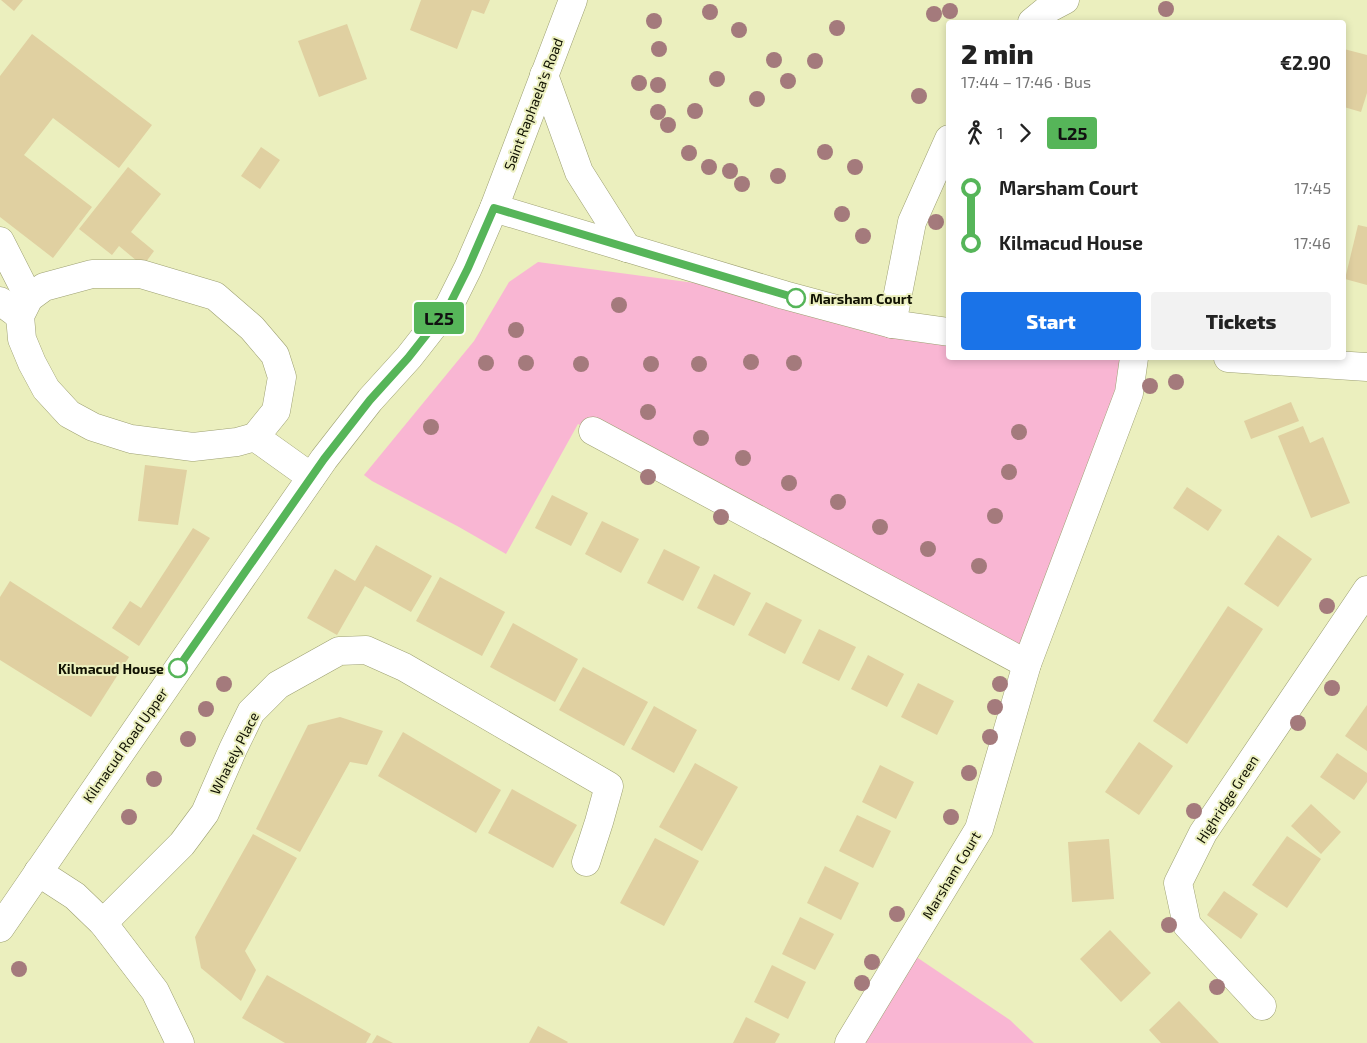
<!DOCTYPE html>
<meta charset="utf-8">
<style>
:root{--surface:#fff;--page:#f2f2f2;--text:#222;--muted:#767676;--accent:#1a73e8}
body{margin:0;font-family:"Exo 2",sans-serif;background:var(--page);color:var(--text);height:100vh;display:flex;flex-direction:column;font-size:19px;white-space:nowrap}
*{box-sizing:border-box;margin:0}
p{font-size:16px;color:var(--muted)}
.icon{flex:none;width:28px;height:28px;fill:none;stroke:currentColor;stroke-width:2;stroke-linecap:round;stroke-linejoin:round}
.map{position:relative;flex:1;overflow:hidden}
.panel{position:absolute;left:946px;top:20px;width:400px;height:340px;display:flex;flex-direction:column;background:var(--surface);border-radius:5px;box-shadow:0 2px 8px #0003}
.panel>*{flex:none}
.badge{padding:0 10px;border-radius:4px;font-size:18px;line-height:32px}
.map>.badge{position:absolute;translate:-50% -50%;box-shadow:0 0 0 2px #fff}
.legs{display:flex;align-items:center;gap:8px;height:55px;padding:0 15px;font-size:16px}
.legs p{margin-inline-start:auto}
.headline{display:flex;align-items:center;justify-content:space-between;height:85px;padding:0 15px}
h1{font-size:28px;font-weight:800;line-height:38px}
.primary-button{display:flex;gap:10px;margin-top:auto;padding:10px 15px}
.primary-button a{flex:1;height:58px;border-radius:5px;background:var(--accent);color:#fff;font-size:20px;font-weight:800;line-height:58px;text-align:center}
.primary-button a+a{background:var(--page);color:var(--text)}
ul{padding:0 15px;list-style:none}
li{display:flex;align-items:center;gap:18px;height:55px;font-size:19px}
li i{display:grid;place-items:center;width:8px;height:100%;margin:0 6px;background:currentColor}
li i::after{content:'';width:12px;height:12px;margin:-6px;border:4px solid;border-radius:50%;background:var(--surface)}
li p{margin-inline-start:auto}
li:first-child i{background:linear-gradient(#0000 50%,currentColor 0)}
li:last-child i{background:linear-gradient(currentColor 50%,#0000 0)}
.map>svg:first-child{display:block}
</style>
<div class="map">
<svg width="1367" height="1043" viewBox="0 0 1367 1043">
<rect width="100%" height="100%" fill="#ebefbe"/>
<g fill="#f9b6d3">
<path d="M538,262L784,295L949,332V358H1134L1027,664L578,424L506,554L459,527L372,481L364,475L474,341L509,282Z"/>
<path d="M906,950L1010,1020L1034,1043H849Z"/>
</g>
<g fill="#e0d0a1">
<path d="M1,0H23L14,11Z"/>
<path d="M421,0H490L484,14L472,10L457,49L410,30Z"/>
<path d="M347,24L367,79L319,97L298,41Z"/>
<path d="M32,34L152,125L119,168L53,118L24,155L92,207L53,258L0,217V76Z"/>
<path d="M1344,49L1367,55V93L1361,112L1344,107Z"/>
<path d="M261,147L280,160L260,189L241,176Z"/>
<path d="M128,167L161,194L131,232L154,251L143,266L119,246L112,255L79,229Z"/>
<path d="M1358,225L1367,227V285L1345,279Z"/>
<path d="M1291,402L1299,421L1251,439L1244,421Z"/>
<path d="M1303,426L1310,443L1323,437L1350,503L1311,518L1278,436Z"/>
<path d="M145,465L187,470L178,525L138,521Z"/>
<path d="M1187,487L1222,510L1208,531L1173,508Z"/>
<path d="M552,495L588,513L571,546L535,528Z"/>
<path d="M602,521L639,539L621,573L585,554Z"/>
<path d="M193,528L210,538L139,646L112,628L130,601L141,608Z"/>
<path d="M1278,535L1312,559L1278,607L1244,584Z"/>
<path d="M376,545L432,576L411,612L365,586L337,635L307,618L335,569L355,581Z"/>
<path d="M664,549L700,567L683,601L647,583Z"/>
<path d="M714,574L751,593L734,626L697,608Z"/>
<path d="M440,577L505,612L482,656L416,621Z"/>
<path d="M10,581L129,657L91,717L0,660V597Z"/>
<path d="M766,602L802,620L785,654L748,635Z"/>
<path d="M1228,606L1263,629L1187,744L1153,721Z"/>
<path d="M513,623L578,659L555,702L490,667Z"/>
<path d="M819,629L856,647L839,681L802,663Z"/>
<path d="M868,655L904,674L887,707L851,689Z"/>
<path d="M583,667L648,702L624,746L559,710Z"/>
<path d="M918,683L954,701L937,735L901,717Z"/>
<path d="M1367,705V751L1345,736Z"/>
<path d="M654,706L697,730L674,773L631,749Z"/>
<path d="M340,717L383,731L367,765L350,762L300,852L256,829L308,725Z"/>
<path d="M403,732L501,790L476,833L378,776Z"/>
<path d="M1139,742L1173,766L1139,815L1105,792Z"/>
<path d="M1337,753L1367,773V782L1354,800L1320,777Z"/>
<path d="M695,763L738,787L702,851L659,827Z"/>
<path d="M880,765L914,782L896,819L862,802Z"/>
<path d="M512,789L577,825L553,868L488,833Z"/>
<path d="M1311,804L1341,832L1321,854L1291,826Z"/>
<path d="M857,815L891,831L873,868L839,851Z"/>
<path d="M253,834L297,858L245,951L256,970L241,1001L201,968L195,937Z"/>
<path d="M1287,836L1321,859L1287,908L1252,885Z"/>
<path d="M655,838L699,861L664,926L620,903Z"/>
<path d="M1109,839L1114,899L1072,902L1068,842Z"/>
<path d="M825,866L859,883L841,920L807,903Z"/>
<path d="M1224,891L1258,914L1241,939L1207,915Z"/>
<path d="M800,917L834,934L815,970L782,954Z"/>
<path d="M1110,930L1151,973L1121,1002L1080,959Z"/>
<path d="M772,965L806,982L788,1019L754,1002Z"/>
<path d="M267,975L371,1034L366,1043H285L242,1018Z"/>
<path d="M1179,1001L1201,1024L1219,1043H1161L1149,1030Z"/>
<path d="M746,1017L780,1034L775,1043H733Z"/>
<path d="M538,1026L568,1042L567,1043H529Z"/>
<path d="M377,1035L393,1043H372Z"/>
</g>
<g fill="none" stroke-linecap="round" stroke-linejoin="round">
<defs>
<g id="minor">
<path d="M1032,22L1048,9L1065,0"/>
<path d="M544,75L579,172L627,248"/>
<path d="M494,208L784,295L892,324L949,332"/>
<path d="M0,241L29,298"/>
<path d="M0,301L20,316"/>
<path d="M892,324L912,222L949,139"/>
<path d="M1228,358L1367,367"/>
<path d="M593,431L1027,664"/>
<path d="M255,437L276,411L282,377L275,355L252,328L215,296L141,274H92L44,287L29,298L20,316L22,339L32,363L46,389L69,414L93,427L131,439L193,447L237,442L255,437L311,477"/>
<path d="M38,872L75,896L103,923L155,991L180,1043"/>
<path d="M103,923L182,844L205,813L233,749L251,712L278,685L339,651L366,650L404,667L609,786L599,822L586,862"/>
<path d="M0,928L178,669L324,459L370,400L409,357L449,306L468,268L494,208L573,0"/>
<path d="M1262,1006L1187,925L1178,883L1203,833L1367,590"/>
<path d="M849,1043L979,829L1027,664L1129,393L1134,358"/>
</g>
</defs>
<use href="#minor" stroke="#9da072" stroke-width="29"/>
<use href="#minor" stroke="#fff" stroke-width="28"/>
</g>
<g fill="#a47a7c">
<circle cx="1166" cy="9" r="8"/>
<circle cx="950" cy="11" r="8"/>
<circle cx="710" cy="12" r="8"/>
<circle cx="934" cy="14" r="8"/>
<circle cx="654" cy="21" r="8"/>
<circle cx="837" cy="28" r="8"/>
<circle cx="739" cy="30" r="8"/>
<circle cx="659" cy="49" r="8"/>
<circle cx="774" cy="60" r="8"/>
<circle cx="815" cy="61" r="8"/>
<circle cx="717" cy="79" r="8"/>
<circle cx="788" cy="81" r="8"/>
<circle cx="639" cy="83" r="8"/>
<circle cx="658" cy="85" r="8"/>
<circle cx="919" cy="96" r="8"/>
<circle cx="757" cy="99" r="8"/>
<circle cx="695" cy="111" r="8"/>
<circle cx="658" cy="112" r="8"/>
<circle cx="668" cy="125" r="8"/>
<circle cx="825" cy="152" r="8"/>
<circle cx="689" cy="153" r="8"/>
<circle cx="709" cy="167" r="8"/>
<circle cx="855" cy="167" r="8"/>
<circle cx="730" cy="171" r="8"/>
<circle cx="778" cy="176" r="8"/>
<circle cx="742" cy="184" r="8"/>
<circle cx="842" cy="214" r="8"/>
<circle cx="936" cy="222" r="8"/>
<circle cx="863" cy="236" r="8"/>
<circle cx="619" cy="305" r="8"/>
<circle cx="516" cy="330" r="8"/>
<circle cx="751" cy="362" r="8"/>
<circle cx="486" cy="363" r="8"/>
<circle cx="526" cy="363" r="8"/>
<circle cx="794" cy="363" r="8"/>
<circle cx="581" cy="364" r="8"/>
<circle cx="651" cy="364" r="8"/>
<circle cx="699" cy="364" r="8"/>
<circle cx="1176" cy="382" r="8"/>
<circle cx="1150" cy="386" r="8"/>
<circle cx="648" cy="412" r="8"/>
<circle cx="431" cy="427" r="8"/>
<circle cx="1019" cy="432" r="8"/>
<circle cx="701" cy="438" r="8"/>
<circle cx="743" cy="458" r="8"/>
<circle cx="1009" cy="472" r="8"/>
<circle cx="648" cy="477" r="8"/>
<circle cx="789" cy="483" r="8"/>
<circle cx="838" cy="502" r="8"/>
<circle cx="995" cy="516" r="8"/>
<circle cx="721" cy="517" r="8"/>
<circle cx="880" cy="527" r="8"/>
<circle cx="928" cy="549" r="8"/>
<circle cx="979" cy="566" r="8"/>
<circle cx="1327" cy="606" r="8"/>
<circle cx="224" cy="684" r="8"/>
<circle cx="1000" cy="684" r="8"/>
<circle cx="1332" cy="688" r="8"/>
<circle cx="995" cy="707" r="8"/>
<circle cx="206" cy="709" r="8"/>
<circle cx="1298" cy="723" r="8"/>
<circle cx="990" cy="737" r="8"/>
<circle cx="188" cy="739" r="8"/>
<circle cx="969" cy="773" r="8"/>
<circle cx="154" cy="779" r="8"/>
<circle cx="1194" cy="811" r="8"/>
<circle cx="129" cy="817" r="8"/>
<circle cx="951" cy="817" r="8"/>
<circle cx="897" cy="914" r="8"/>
<circle cx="1169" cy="925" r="8"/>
<circle cx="872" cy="962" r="8"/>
<circle cx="19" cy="969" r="8"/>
<circle cx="862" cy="983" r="8"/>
<circle cx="1217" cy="987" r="8"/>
</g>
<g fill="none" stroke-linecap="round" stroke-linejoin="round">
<defs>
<path id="line-1" d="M178,668L324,459L370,400L408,358L449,306L468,268L494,208L796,298"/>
</defs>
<use href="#line-1" stroke="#fff" stroke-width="11"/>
<use href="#line-1" stroke="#56b559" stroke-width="8"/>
</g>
<g fill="#fff" stroke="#56b559" stroke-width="2.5">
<circle cx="796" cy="298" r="9"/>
<circle cx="178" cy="668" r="9"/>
</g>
<g text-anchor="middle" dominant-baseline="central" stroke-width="4" stroke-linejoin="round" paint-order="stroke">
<g font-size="14" fill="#101102" stroke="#ebefbe">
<text transform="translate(533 104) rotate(-69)">Saint Raphaela’s Road</text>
<text transform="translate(125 745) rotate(-55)">Kilmacud Road Upper</text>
<text transform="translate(234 753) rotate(-63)">Whately Place</text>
<text transform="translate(1227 799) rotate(-57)">Highridge Green</text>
<text transform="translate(951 875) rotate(-59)">Marsham Court</text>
</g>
<g font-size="14" font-weight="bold" fill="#101102" stroke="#ebefbe" text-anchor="start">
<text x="810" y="298">Marsham Court</text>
<text x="164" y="668" text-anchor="end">Kilmacud House</text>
</g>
</g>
</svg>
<b class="badge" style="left:439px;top:318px;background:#56b559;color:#111">L25</b>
<section class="panel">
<div class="headline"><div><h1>2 min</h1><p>17:44 – 17:46 · Bus</p></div><b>€2.90</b></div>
<div class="legs"><svg class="icon" aria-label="walk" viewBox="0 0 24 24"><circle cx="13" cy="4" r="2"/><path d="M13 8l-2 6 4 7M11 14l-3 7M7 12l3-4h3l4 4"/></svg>1<svg class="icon" aria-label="forward" viewBox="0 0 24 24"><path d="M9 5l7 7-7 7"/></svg><b class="badge" style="background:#56b559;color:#111">L25</b></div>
<ul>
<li><i style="color:#56b559"></i><b>Marsham Court</b><p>17:45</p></li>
<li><i style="color:#56b559"></i><b>Kilmacud House</b><p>17:46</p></li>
</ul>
<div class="primary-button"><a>Start</a><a>Tickets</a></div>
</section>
</div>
